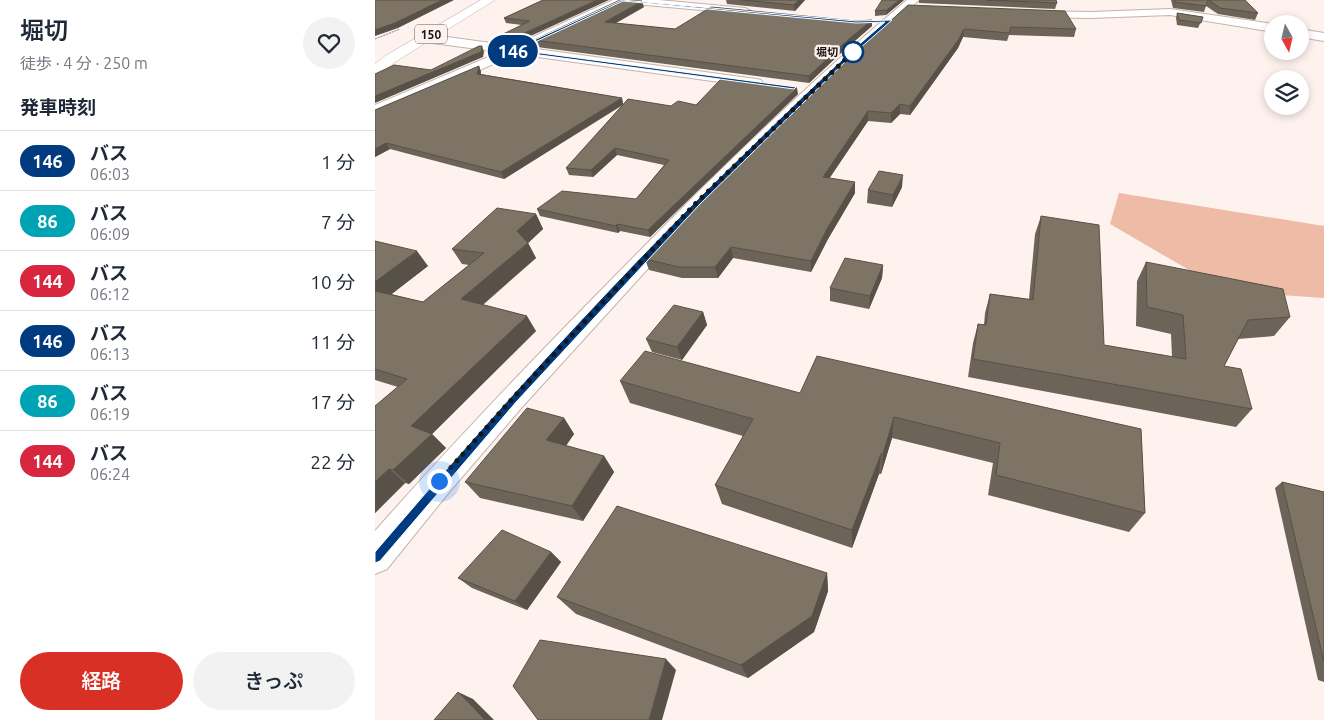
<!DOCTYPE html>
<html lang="ja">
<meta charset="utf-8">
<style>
:root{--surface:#fff;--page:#f2f2f3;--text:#1f2937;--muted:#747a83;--line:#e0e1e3;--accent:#d93025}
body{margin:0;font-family:Ubuntu,"Noto Sans JP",sans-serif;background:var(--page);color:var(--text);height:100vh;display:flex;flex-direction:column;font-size:19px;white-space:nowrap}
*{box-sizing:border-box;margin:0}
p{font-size:16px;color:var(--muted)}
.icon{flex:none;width:28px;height:28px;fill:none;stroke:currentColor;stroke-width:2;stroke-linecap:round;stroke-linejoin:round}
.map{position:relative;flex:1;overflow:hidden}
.drawer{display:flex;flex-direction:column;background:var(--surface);width:375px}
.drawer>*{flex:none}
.badge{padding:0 10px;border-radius:16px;font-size:18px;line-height:32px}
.needle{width:32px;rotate:172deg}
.tools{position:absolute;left:889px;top:15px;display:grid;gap:10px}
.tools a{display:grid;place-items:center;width:45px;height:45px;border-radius:50%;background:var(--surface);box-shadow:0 2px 8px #0003;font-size:25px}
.you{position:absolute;width:25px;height:25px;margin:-12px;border:4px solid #fff;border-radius:50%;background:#1a73e8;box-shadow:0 0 0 8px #1a73e833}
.map>.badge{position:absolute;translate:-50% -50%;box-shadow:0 0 0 2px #fff}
h2{padding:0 20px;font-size:19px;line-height:45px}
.round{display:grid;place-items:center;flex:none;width:52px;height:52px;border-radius:26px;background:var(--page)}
.headline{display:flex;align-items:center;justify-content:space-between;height:85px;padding:0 20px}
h1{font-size:24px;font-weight:600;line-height:38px}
.button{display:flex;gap:10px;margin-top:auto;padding:10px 20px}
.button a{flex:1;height:58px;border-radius:30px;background:var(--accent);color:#fff;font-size:20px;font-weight:600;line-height:58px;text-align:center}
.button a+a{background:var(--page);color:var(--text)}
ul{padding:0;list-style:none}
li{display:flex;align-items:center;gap:15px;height:60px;padding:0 20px;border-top:1px solid var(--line)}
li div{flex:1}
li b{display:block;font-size:19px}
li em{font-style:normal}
li .badge{min-width:55px;font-weight:700;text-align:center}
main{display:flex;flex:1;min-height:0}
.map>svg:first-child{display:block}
</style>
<main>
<section class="drawer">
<div class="headline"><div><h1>堀切</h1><p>徒歩 · 4 分 · 250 m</p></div><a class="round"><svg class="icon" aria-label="heart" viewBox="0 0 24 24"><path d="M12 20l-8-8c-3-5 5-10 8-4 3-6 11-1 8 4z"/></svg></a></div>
<h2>発車時刻</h2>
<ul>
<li><span class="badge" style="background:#003b80;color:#fff">146</span><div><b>バス</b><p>06:03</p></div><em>1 分</em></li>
<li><span class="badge" style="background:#00a3b4;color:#fff">86</span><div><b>バス</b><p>06:09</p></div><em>7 分</em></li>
<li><span class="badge" style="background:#d7263d;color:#fff">144</span><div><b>バス</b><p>06:12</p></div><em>10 分</em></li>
<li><span class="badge" style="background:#003b80;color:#fff">146</span><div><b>バス</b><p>06:13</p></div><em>11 分</em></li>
<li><span class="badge" style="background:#00a3b4;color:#fff">86</span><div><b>バス</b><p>06:19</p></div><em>17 分</em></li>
<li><span class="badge" style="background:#d7263d;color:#fff">144</span><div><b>バス</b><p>06:24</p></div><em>22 分</em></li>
</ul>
<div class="button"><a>経路</a><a>きっぷ</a></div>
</section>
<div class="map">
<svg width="949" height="720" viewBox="0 0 949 720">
<rect width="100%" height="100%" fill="#fdf2ed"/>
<path fill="#edbba6" d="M744,193L949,226V298L850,291L735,224Z"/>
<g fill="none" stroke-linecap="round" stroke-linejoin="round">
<defs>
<g id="minor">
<path d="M238,0H284L370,8L376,11L370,14L249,3L154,48L381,79L386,80L388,83L386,86L381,87L141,54L0,116V105L125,52L50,42L46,41L44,38L46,35L50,34L138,46Z"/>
<path d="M532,0H544L478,59L330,206L148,406L75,491L12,569L0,574V531C76,445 155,362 236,280C331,183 428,87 532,0Z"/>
<path d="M795,9L898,24V32L795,15L716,18L656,17L650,14L656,11L716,12Z"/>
<path d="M925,29L949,33V41L925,37Z"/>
</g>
<path id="highway" d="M106,0H120L20,62L5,74L0,75V64L10,56Z"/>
</defs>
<use href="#minor" stroke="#c5b3ab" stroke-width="2"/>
<use href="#highway" stroke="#c5b3ab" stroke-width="1"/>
<path stroke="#88807c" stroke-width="1" stroke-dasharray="2 1" stroke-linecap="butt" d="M0,39L25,29"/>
<use href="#minor" fill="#fff" fill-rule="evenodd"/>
<use href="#highway" fill="#fff" fill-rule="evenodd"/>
</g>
<g fill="#6c6458">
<path d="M168,0L138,44L124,42L122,37L147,25L131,23L129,18Z"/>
<path d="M351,0H430L420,11L352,4Z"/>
<path d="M529,0L511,15L500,16V11Z"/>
<path d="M544,0H681L682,3L680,9L544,3Z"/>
<path d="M796,0H870L883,13L880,20L843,14L831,6L829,12L798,8Z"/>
<path d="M533,5L701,29L699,37L634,35L632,41L588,37L583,48L535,115L525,114L516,123L493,121L454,178L480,193L453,239L436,272L358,258L343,278H307L274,270L270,259Z"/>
<path d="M269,7L241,23L300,29L497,26L467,52L434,83L162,47L159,40Z"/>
<path d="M802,13L828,17L823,28L802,25L801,18Z"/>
<path d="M104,66L106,72V74L247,98L248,104L296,106L321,105L423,94L275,237L245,231L243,233L165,216L162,209L261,199L289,165L242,155L218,177L194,175L191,168L248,105L129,179L15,149L0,157V110Z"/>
<path d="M527,187L517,207L492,203L493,190Z"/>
<path d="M161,214L168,229L153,243L161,258L108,305L161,331L57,434L71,448L34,484L30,483L0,513V406L23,387L0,380V241L53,266L16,294L48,302L94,265L87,264L77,249Z"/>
<path d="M666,216L729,345L797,357L796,334L761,326L762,281L771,262L915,317L899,336L863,339L849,366L877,409L861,427L593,377L598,343L603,324L609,325L610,313L615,294L654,299L660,234Z"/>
<path d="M508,265L507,278L494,309L455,301V288Z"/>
<path d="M328,312L332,325L307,360L277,352L271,339Z"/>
<path d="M245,381L425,393L766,429L770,513L754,532L613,495L618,463L517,438L506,474H504L477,548L347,504L340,485L368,436L255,403Z"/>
<path d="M189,418L199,434L191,446L229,456L239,472L208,521L105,498L90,482Z"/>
<path d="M907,482L949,492V682L943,680L900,488Z"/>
<path d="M176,552L186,562L152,610L97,588L83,578Z"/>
<path d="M452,573L453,591L439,632L373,678L201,614L182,597Z"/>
</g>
<g fill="#585147">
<path d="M67,0H79L23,28L0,36V30Z"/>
<path d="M222,0H234L138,44L136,39Z"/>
<path d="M424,0H430L420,11L419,5Z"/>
<path d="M524,0H529L511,15L512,10Z"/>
<path d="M267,1L269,7L232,28L230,22Z"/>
<path d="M497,20V26L467,52L434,83V76L467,45Z"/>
<path d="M589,29L588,37L583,48L535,115V106Z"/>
<path d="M107,46L109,52L108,57L0,103V96Z"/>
<path d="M104,66L106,72L105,80L102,74Z"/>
<path d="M422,88L423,94L275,237L273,230Z"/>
<path d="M247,98L248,104L129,179L126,172Z"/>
<path d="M525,104V114L516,123V113Z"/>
<path d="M493,111V121L448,188V177Z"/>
<path d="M11,143L15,149L0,157V149Z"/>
<path d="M240,148L242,155L218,177L216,170Z"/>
<path d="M528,175L527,187L517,207L518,195Z"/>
<path d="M480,182V193L453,239L436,272V261L452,229Z"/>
<path d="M161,214L168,229L153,243L161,258L96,314L86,299L142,231Z"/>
<path d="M242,224L245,231L243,233L241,226Z"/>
<path d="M356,247L358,258L343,278L340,267Z"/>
<path d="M42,251L53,266L4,304L0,299V282Z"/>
<path d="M508,265L507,278L494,309L495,296Z"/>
<path d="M328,312L332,325L307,360L302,347Z"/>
<path d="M152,316L161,331L57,434L71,448L34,484L18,470L36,426Z"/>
<path d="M519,417L517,438L506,474L508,454Z"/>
<path d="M189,418L199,434L183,456L171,440Z"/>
<path d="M506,454L504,474L477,548V530Z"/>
<path d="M229,456L239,472L208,521L197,506Z"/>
<path d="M14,469L30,483L0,513V482Z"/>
<path d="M176,552L186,562L152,610L140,601Z"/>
<path d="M452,573L453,591L439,632L373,678L366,665Z"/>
<path d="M291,659L301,670L287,720H274Z"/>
<path d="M83,692L98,699L119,720H110Z"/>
</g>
<g fill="#7e7466" stroke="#585147">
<path d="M0,0H67L20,23L0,30Z"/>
<path d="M168,0H222L136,39L122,37L155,21L129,18Z"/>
<path d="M245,0L267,1L230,22L300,29L336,7L481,21L497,20L467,45L434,76L159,40Z"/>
<path d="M367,0H424L419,5Z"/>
<path d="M507,0H524L512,10L500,11Z"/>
<path d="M611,0H681L682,3Z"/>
<path d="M800,0H833L831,6L800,2Z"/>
<path d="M834,0H870L883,13L845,8Z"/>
<path d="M533,5L690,11L701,29L636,27L634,33L589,29L584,39L535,106L525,104L516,113L493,111L448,177L480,182L452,229L436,261L356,247L340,267H304L270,259L424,104Z"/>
<path d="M802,13L828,17L826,23L804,20Z"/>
<path d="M104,46H107L106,52L0,96V74L19,65L56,70Z"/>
<path d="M104,66L102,74L247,98L126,172L11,143L0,149V110Z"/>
<path d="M347,78L422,88L273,230L242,224L241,226L162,209L187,191L261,199L294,160L240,148L216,170L191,168L253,99L296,106L303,101L321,105Z"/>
<path d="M504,171L528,175L518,195L493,190Z"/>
<path d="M122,208L161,214L142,231L153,243L86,299L152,316L36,426L57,434L18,470L14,469L0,482V406L32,379L0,369V291L48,302L109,253L77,249Z"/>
<path d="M666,216L724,225L729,345L811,359L808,315L772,307L771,262L908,289L915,317L873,320L849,366L866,369L877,409L598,359L603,324L611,325L615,294L658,300Z"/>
<path d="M0,241L42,251L0,282Z"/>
<path d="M470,258L508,265L495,296L455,288Z"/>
<path d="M299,305L328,312L302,347L271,339Z"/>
<path d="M270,351L425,393L442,356L766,429L770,513L621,475L625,443L519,417L508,454H506L477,530L340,485L378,419L245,381Z"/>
<path d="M152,408L189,418L171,440L229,456L197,506L90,482Z"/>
<path d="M907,482L949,492V662Z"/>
<path d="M242,506L452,573L437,616L366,665L182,597Z"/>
<path d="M127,530L176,552L140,601L83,578Z"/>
<path d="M165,640L291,659L274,720H163L138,686Z"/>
<path d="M83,692L110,720H59Z"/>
</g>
<path fill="#003b80" stroke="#fff" d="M247,0L481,21L517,20L475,57L325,204L142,401L5,561L0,563V552C119,413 243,275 378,145C421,103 464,61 510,22L481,23L248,1L143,50L421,87L419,89L135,51Z"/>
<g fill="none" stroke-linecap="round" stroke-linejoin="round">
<path stroke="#1a1411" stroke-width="5" stroke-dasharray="0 9" d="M64,481L138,398L322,202L478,52"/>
</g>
<circle fill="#fff" stroke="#003b80" stroke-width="2.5" cx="478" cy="52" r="10"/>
<g text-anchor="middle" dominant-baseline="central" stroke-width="4.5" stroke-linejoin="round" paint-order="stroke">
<g font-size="11" font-weight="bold" fill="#1a1411" stroke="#fdf2ed" text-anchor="end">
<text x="463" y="52">堀切</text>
</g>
<rect fill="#fdf2ed" stroke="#5e5753" stroke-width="1" x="40" y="24.5" width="32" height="19" rx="4"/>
<g font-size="12" font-weight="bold" fill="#1a1411">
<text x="56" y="34">150</text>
</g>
</g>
</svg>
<div class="tools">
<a><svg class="needle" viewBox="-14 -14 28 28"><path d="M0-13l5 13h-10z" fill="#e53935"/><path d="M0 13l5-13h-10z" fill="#747a83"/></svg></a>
<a><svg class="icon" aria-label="layers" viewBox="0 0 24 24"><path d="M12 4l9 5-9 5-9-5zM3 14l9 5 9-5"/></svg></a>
</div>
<div class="you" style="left:64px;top:481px"></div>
<b class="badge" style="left:138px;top:51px;background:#003b80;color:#fff">146</b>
</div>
</main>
